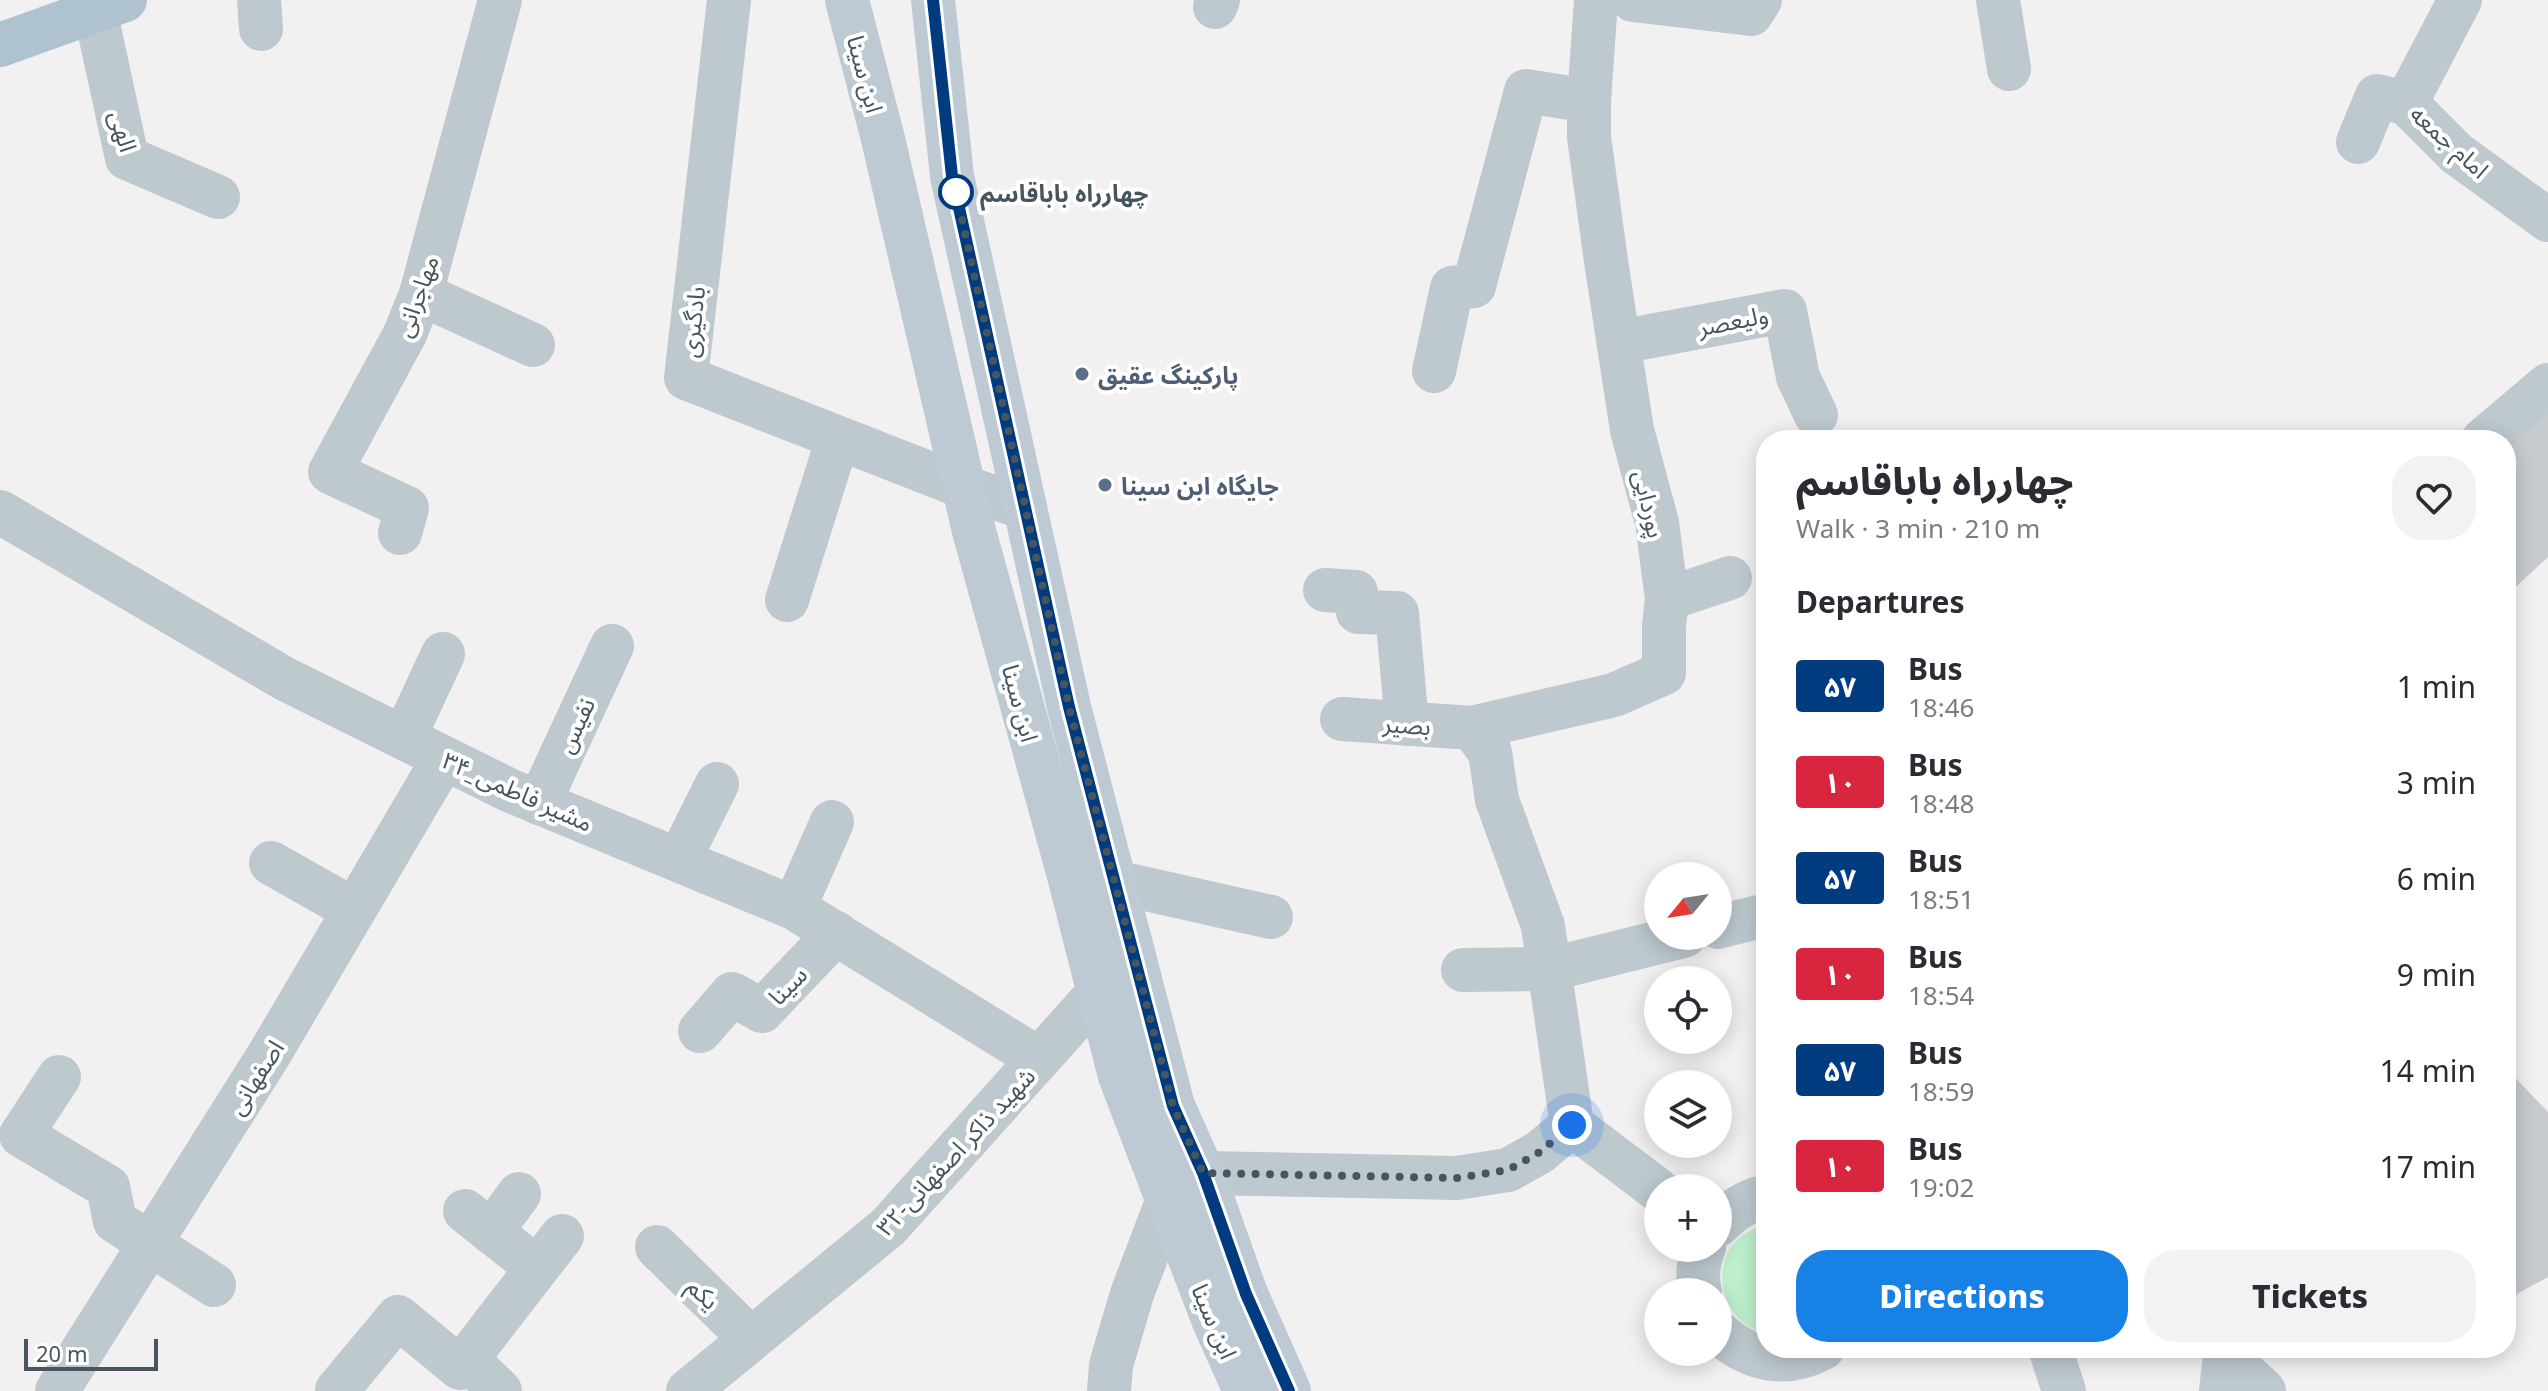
<!DOCTYPE html>
<meta charset="utf-8">
<style>
:root{--surface:#fff;--page:#f2f2f3;--text:#2b2b33;--muted:#7c7c81;--accent:#1781e5}
body{margin:0;font-family:"Noto Sans","Noto Sans Arabic",sans-serif;background:var(--page);color:var(--text);height:100vh;display:flex;flex-direction:column;font-size:30px;white-space:nowrap}
*{box-sizing:border-box;margin:0}
p{font-size:26px;color:var(--muted)}
.icon{flex:none;width:44px;height:44px;fill:none;stroke:currentColor;stroke-width:2;stroke-linecap:round;stroke-linejoin:round}
.map{position:relative;flex:1;overflow:hidden}
.sheet{position:absolute;left:1756px;top:430px;width:760px;height:928px;display:flex;flex-direction:column;background:var(--surface);border-radius:32px;box-shadow:0 4px 20px #0003}
.sheet>*{flex:none}
.badge{padding:0 16px;border-radius:6px;font-size:28px;line-height:52px}
.needle{width:52px;rotate:240deg}
.controls{position:absolute;left:1644px;top:862px;display:grid;gap:16px}
.controls a{display:grid;place-items:center;width:88px;height:88px;border-radius:50%;background:var(--surface);box-shadow:0 4px 20px #0003;font-size:40px}
.scale{position:absolute;left:24px;bottom:20px;width:134px;box-sizing:border-box;padding-left:8px;border:4px solid #47555e;border-top:0;font-size:22px;line-height:28px;white-space:nowrap;color:#47555e;-webkit-text-stroke:6px #fff;paint-order:stroke}
.you{position:absolute;width:40px;height:40px;margin:-20px;border:6px solid #fff;border-radius:50%;background:#1a73e8;box-shadow:0 0 0 12px #1a73e833}
.map>.badge{position:absolute;translate:-50% -50%;box-shadow:0 0 0 4px #fff}
h2{padding:0 40px;font-size:30px;line-height:72px}
.round{display:grid;place-items:center;flex:none;width:84px;height:84px;border-radius:32px;background:var(--page)}
.overview{display:flex;align-items:center;justify-content:space-between;height:136px;padding:0 40px}
h1{font-size:38px;font-weight:800;line-height:60px}
.primary-button{display:flex;gap:16px;margin-top:auto;padding:16px 40px}
.primary-button a{flex:1;height:92px;border-radius:32px;background:var(--accent);color:#fff;font-size:32px;font-weight:800;line-height:92px;text-align:center}
.primary-button a+a{background:var(--page);color:var(--text)}
ul{padding:0;list-style:none}
li{display:flex;align-items:center;gap:24px;height:96px;padding:0 40px}
li div{flex:1}
li b{display:block;font-size:30px}
li em{font-style:normal}
li .badge{min-width:88px;font-weight:700;text-align:center}
.map>svg:first-child{display:block}
</style>
<div class="map">
<svg width="2548" height="1391" viewBox="0 0 2548 1391">
<rect width="100%" height="100%" fill="#f2f0f0"/>
<path fill="#bef0cd" d="M1766,1225V1334C1709,1318 1706,1238 1766,1225Z"/>
<g fill="#c7cbcf">
<path d="M2548,396V557L2506,596V440Z"/>
<path d="M2506,1068L2548,1112V1277L2506,1300Z"/>
<path d="M2384,1348H2415L2395,1358Z"/>
</g>
<g fill="none" stroke-linecap="round" stroke-linejoin="round">
<g stroke="#bdc8cf" stroke-width="44">
<path d="M259,0L261,29"/>
<path d="M729,0L686,378L964,487L1025,508"/>
<path d="M1633,0L1751,14L1760,0"/>
<path d="M1998,0L2009,69"/>
<path d="M1215,7L1218,0"/>
<path d="M95,10L127,158L218,197"/>
<path d="M2406,103L2460,0"/>
<path d="M2358,142L2377,96L2406,103L2456,153L2548,220"/>
<path d="M421,294L533,345"/>
<path d="M1619,342L1785,311L1798,377L1816,415"/>
<path d="M1434,371L1452,288L1474,286L1526,91L1589,101L1596,0"/>
<path d="M2483,440L2548,385"/>
<path d="M0,512L285,679L404,738L511,791L794,908L1039,1059"/>
<path d="M400,533L407,508L330,472L405,334L421,294L500,0"/>
<path d="M1325,590L1356,592L1358,612L1397,613L1407,724"/>
<path d="M1667,599L1730,578"/>
<path d="M787,600L838,438"/>
<path d="M1342,719L1472,728L1614,695L1664,673V626L1667,599L1657,523L1632,430L1606,261L1589,137V101"/>
<path d="M1472,728L1490,752L1497,800L1543,926L1572,1125"/>
<path d="M404,738L443,654"/>
<path d="M539,803L612,646"/>
<path d="M679,860L717,784"/>
<path d="M271,863L354,910"/>
<path d="M1115,882L1271,917"/>
<path d="M794,908L832,822"/>
<path d="M1718,927L1766,915"/>
<path d="M1463,970L1551,969L1684,936"/>
<path d="M700,1031L732,994L762,1011L836,933"/>
<path d="M59,1077L21,1135L108,1187L115,1221L214,1285"/>
<path d="M465,1211L537,1268"/>
<path d="M1718,1225C1731,1212 1747,1199 1766,1197"/>
<path d="M491,1232L519,1194"/>
<path d="M657,1247L751,1339"/>
<path d="M1700,1292C1697,1278 1698,1261 1704,1248"/>
<path d="M1718,1332C1749,1360 1785,1369 1823,1348"/>
<path d="M2050,1348L2064,1391"/>
<path d="M467,1359L500,1391"/>
<path d="M337,1390L398,1317L460,1368L562,1236"/>
<path d="M57,1391L270,1053L444,758"/>
<path d="M688,1391L888,1227L1099,992L1121,971"/>
<path d="M1109,1391L1111,1365L1132,1294L1168,1199L1203,1173L1457,1178L1508,1170L1540,1152L1572,1125L1658,1190"/>
<path d="M2221,1391L2225,1355L2264,1391"/>
</g>
<g stroke="#bdcad4" stroke-width="44">
<path d="M847,0L883,139L974,531L1068,872L1120,1076L1213,1319L1245,1391"/>
<path d="M933,0L952,176L1069,707L1173,1106L1203,1173L1246,1294L1289,1391"/>
</g>
<path stroke="#afc2cf" stroke-width="44" d="M0,45L125,0"/>
</g>
<g fill="none" stroke-linecap="round" stroke-linejoin="round">
<defs>
<path id="line" d="M933,0L952,176L1069,707L1173,1106L1203,1173L1246,1294L1289,1391"/>
</defs>
<use href="#line" stroke="#fff" stroke-width="18"/>
<use href="#line" stroke="#003b80" stroke-width="12"/>
<path stroke="#47555e" stroke-width="8" stroke-dasharray="0 14.4" d="M956,192L1069,707L1173,1106L1203,1173L1457,1178L1508,1170L1540,1152L1572,1125"/>
</g>
<circle fill="#fff" stroke="#003b80" stroke-width="4" cx="956" cy="192" r="16"/>
<g fill="#5c6f8a" stroke="#fff" stroke-width="3">
<circle cx="1082" cy="374" r="8"/>
<circle cx="1105" cy="485" r="8"/>
</g>
<g text-anchor="middle" dominant-baseline="central" stroke-width="8" stroke-linejoin="round" paint-order="stroke">
<g font-size="24" fill="#47555e" stroke="#fff">
<text transform="translate(866 74) rotate(75)">ابن سینا</text>
<text transform="translate(124 131) rotate(73)">الهی</text>
<text transform="translate(2450 141) rotate(42)">امام جمعه</text>
<text transform="translate(416 296) rotate(-70)">مهاجرانی</text>
<text transform="translate(1733 320) rotate(-11)">ولیعصر</text>
<text transform="translate(692 322) rotate(-84)">بادگیری</text>
<text transform="translate(1650 504) rotate(77)">پوردایی</text>
<text transform="translate(1021 703) rotate(75)">ابن سینا</text>
<text transform="translate(1407 724) rotate(4)">بصیر</text>
<text transform="translate(575 725) rotate(-65)">نفیس</text>
<text transform="translate(518 791) rotate(24)">۳۴_مشیر فاطمی</text>
<text transform="translate(787 985) rotate(-46)">سینا</text>
<text transform="translate(255 1077) rotate(-58)">اصفهانی</text>
<text transform="translate(955 1151) rotate(-47)">۳۲-شهید ذاکر اصفهانی</text>
<text transform="translate(704 1293) rotate(44)">یکم</text>
<text transform="translate(1215 1321) rotate(67)">ابن سینا</text>
</g>
<g font-size="24" font-weight="bold" fill="#47555e" stroke="#fff" text-anchor="start">
<text x="980" y="192">چهارراه باباقاسم</text>
</g>
<g font-size="24" font-weight="bold" fill="#4e5e75" stroke="#fff" text-anchor="start">
<text x="1098" y="374">پارکینگ عقیق</text>
<text x="1121" y="485">جایگاه ابن سینا</text>
</g>
</g>
</svg>
<div class="controls">
<a><svg class="needle" viewBox="-14 -14 28 28"><path d="M0-13l5 13h-10z" fill="#e53935"/><path d="M0 13l5-13h-10z" fill="#7c7c81"/></svg></a>
<a><svg class="icon" aria-label="locate" viewBox="0 0 24 24"><circle cx="12" cy="12" r="6"/><path d="M12 2v4M12 18v4M2 12h4M18 12h4"/></svg></a>
<a><svg class="icon" aria-label="layers" viewBox="0 0 24 24"><path d="M12 4l9 5-9 5-9-5zM3 14l9 5 9-5"/></svg></a>
<a>+</a>
<a>−</a>
</div>
<div class="scale">20 m</div>
<div class="you" style="left:1572px;top:1125px"></div>
<section class="sheet">
<div class="overview"><div><h1>چهارراه باباقاسم</h1><p>Walk · 3 min · 210 m</p></div><a class="round"><svg class="icon" aria-label="heart" viewBox="0 0 24 24"><path d="M12 20l-8-8c-3-5 5-10 8-4 3-6 11-1 8 4z"/></svg></a></div>
<h2>Departures</h2>
<ul>
<li><span class="badge" style="background:#003b80;color:#fff">۵۷</span><div><b>Bus</b><p>18:46</p></div><em>1 min</em></li>
<li><span class="badge" style="background:#d7263d;color:#fff">۱۰</span><div><b>Bus</b><p>18:48</p></div><em>3 min</em></li>
<li><span class="badge" style="background:#003b80;color:#fff">۵۷</span><div><b>Bus</b><p>18:51</p></div><em>6 min</em></li>
<li><span class="badge" style="background:#d7263d;color:#fff">۱۰</span><div><b>Bus</b><p>18:54</p></div><em>9 min</em></li>
<li><span class="badge" style="background:#003b80;color:#fff">۵۷</span><div><b>Bus</b><p>18:59</p></div><em>14 min</em></li>
<li><span class="badge" style="background:#d7263d;color:#fff">۱۰</span><div><b>Bus</b><p>19:02</p></div><em>17 min</em></li>
</ul>
<div class="primary-button"><a>Directions</a><a>Tickets</a></div>
</section>
</div>
